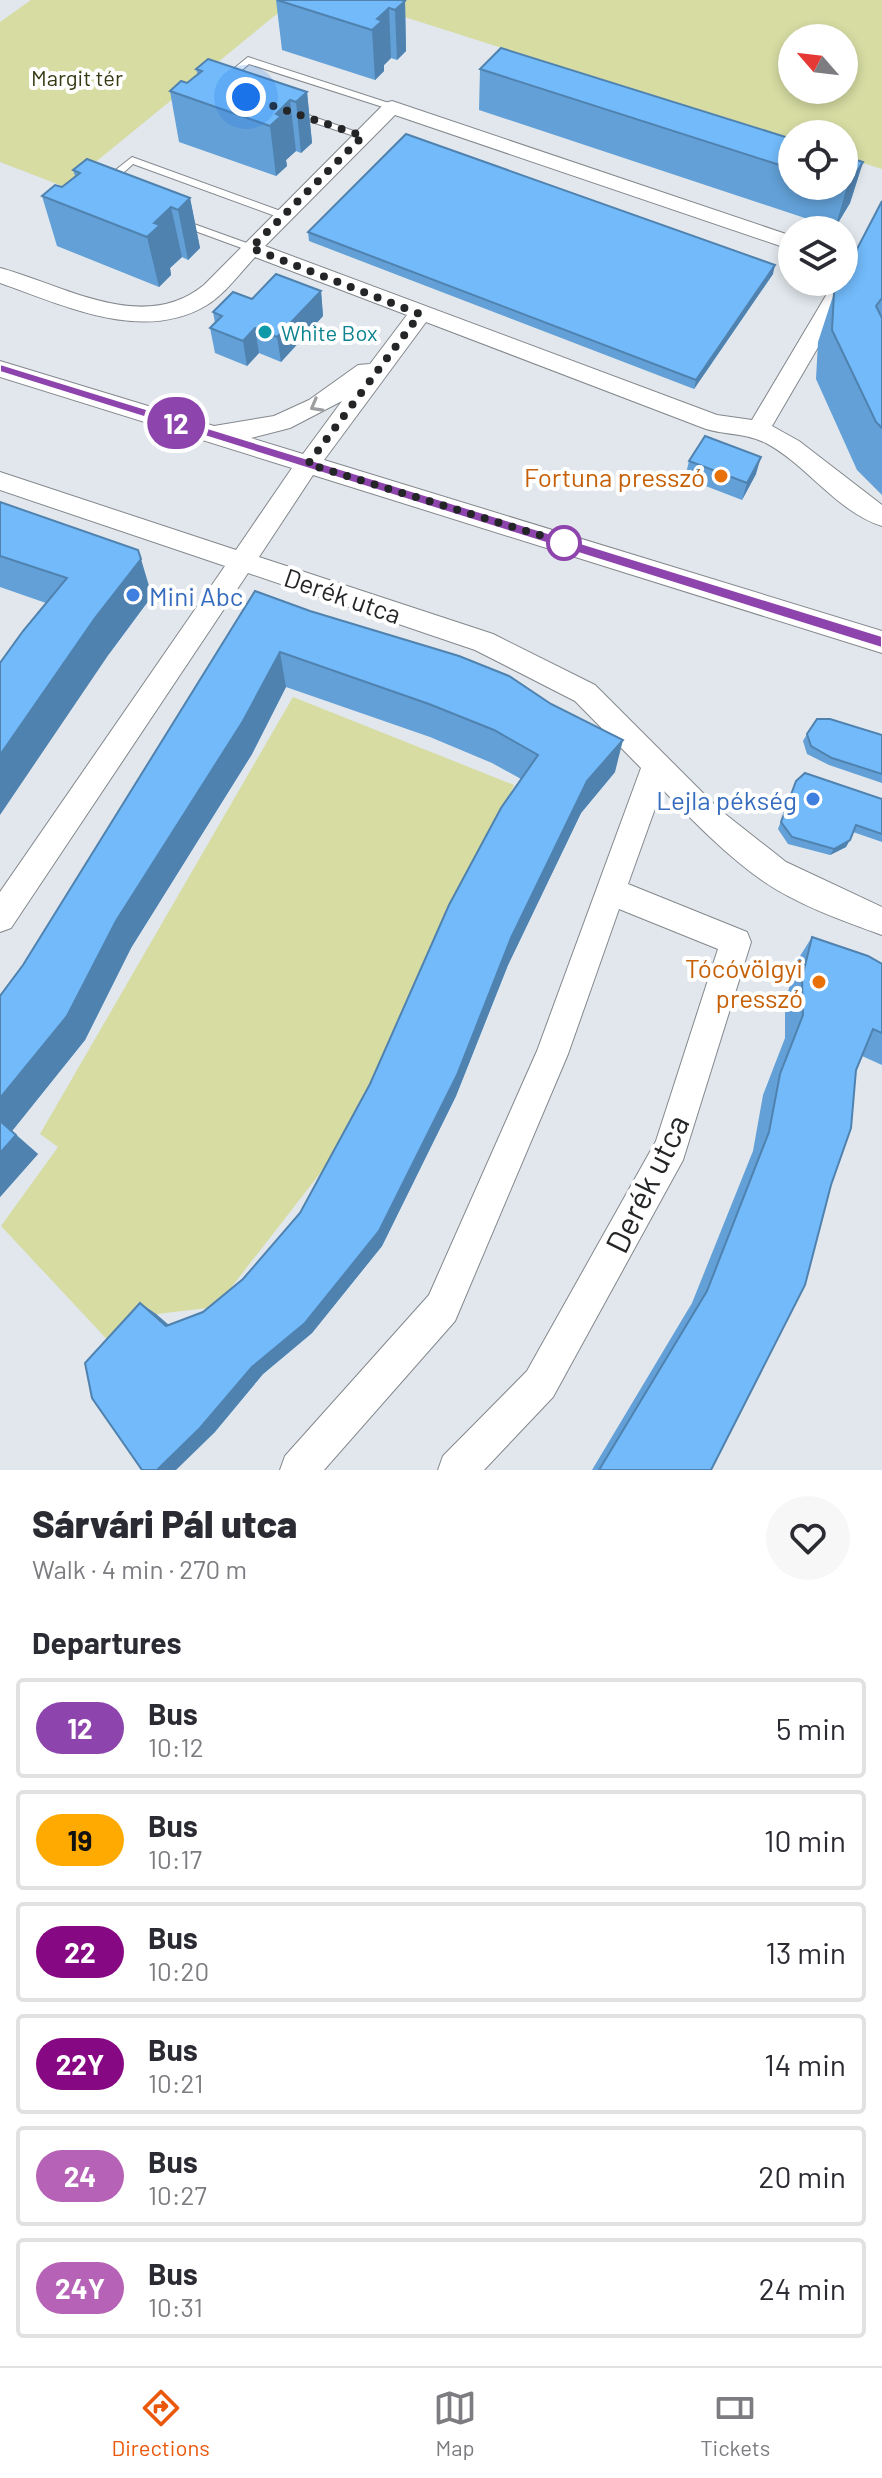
<!DOCTYPE html>
<meta charset="utf-8">
<style>
:root{--surface:#fff;--page:#f7f7f7;--text:#2b2b33;--muted:#7c7c81;--line:#e1e1e2;--accent:#ea580c}
body{margin:0;font-family:Barlow,sans-serif;background:var(--page);color:var(--text);height:100vh;display:flex;flex-direction:column;font-size:30px;white-space:nowrap}
*{box-sizing:border-box;margin:0}
p{font-size:26px;color:var(--muted)}
.icon{flex:none;width:44px;height:44px;fill:none;stroke:currentColor;stroke-width:2;stroke-linecap:round;stroke-linejoin:round}
.map{position:relative;height:1470px;overflow:hidden}
.drawer{display:flex;flex-direction:column;background:var(--surface);flex:1}
.drawer>*{flex:none}
.badge{padding:0 16px;border-radius:26px;font-size:28px;line-height:52px}
.needle{width:52px;rotate:298deg}
.tools{position:absolute;left:778px;top:24px;display:grid;gap:16px}
.tools a{display:grid;place-items:center;width:80px;height:80px;border-radius:50%;background:var(--surface);box-shadow:0 4px 12px #0003;font-size:40px}
.you{position:absolute;width:40px;height:40px;margin:-20px;border:6px solid #fff;border-radius:50%;background:#1a73e8;box-shadow:0 0 0 12px #1a73e833}
.map>.badge{position:absolute;translate:-50% -50%;box-shadow:0 0 0 4px #fff}
h2{padding:0 32px;font-size:30px;line-height:72px}
.round{display:grid;place-items:center;flex:none;width:84px;height:84px;border-radius:42px;background:var(--page)}
.headline{display:flex;align-items:center;justify-content:space-between;height:136px;padding:0 32px}
h1{font-size:38px;font-weight:800;line-height:60px}
ul{padding:0;list-style:none}
li{display:flex;align-items:center;gap:24px;height:100px;margin:0 16px 12px;padding:0 16px;border:4px solid var(--line);border-radius:8px}
li div{flex:1}
li b{display:block;font-size:30px}
li em{font-style:normal}
li .badge{min-width:88px;font-weight:700;text-align:center}
.tab-bar{display:flex;justify-content:space-around;align-items:center;height:112px;border-top:2px solid var(--line);background:var(--surface);font-size:22px;color:var(--muted)}
.tab-bar a{display:grid;justify-items:center;gap:4px}
.tab-bar .on{color:var(--accent)}
.map>svg:first-child{display:block}
</style>
<div class="map">
<svg width="882" height="1470" viewBox="0 0 882 1470">
<rect width="100%" height="100%" fill="#e1e7ec"/>
<g fill="#d6dca2" fill-rule="evenodd">
<path d="M31,0H298L273,17L65,187L0,162V22Z"/>
<path d="M351,0H882V169L844,157V134H792V140ZM792,38H844V90H792Z"/>
<path d="M293,697L514,785L374,1104L216,1307L157,1314L116,1349L1,1226L58,1147L40,1134Z"/>
</g>
<g fill="none" stroke-linecap="round" stroke-linejoin="round">
<defs>
<g id="service">
<path d="M248,57L395,105L397,107L389,109L249,64L227,83H221V79Z"/>
<path d="M288,110H294L368,136L360,138L288,114Z"/>
<path d="M132,157L286,213L287,215L286,217H278L133,164L111,184H103V180Z"/>
<path d="M180,219L255,246L256,248L255,250H247L176,224V220Z"/>
</g>
<path id="minor" d="M392,101L792,236V250L395,115L265,246L717,415L752,420L834,282H844V254L863,260L866,265L772,426L799,441L882,505V526C837,512 807,465 766,443C746,433 726,435 706,429L426,322L324,460L882,631V653L313,475L259,557L493,634L595,685L720,810L786,862L882,907V935C843,921 798,905 763,881C726,855 693,821 662,789L628,884L747,932L751,942L683,1160L553,1397L484,1470H438L443,1456L527,1371L656,1141L718,949L619,909L568,1054L455,1321L324,1470H280L285,1456L429,1295L537,1051L641,768L575,701L475,650L248,573L11,928L0,932V892L225,566L0,490V472L236,550L292,468L0,377V361L214,426L274,416L309,400L358,365L370,364L407,315L255,257C240,273 226,293 207,305C143,344 63,305 0,283V268C64,285 143,335 204,285L385,103ZM342,401L303,454L251,438L290,428Z"/>
</defs>
<use href="#service" stroke="#83888d" stroke-width="2"/>
<use href="#minor" stroke="#83888d" stroke-width="2"/>
<use href="#service" fill="#fff" fill-rule="evenodd"/>
<use href="#minor" fill="#fff" fill-rule="evenodd"/>
</g>
<g fill="#62a0d7">
<path d="M276,0L405,1L406,51L397,60L391,58L384,65V71L375,80L282,50Z"/>
<path d="M196,69L307,92L312,143L301,153L296,151L286,160L287,166L276,176L179,142L170,91L187,83L198,75Z"/>
<path d="M480,69L792,139V186H844L863,162L850,203L835,228L479,110Z"/>
<path d="M73,170L190,198L200,248L188,260L182,257L170,268L171,275L159,287L57,246L42,196L62,187L75,176Z"/>
<path d="M882,201V495L857,470L816,379L818,342L834,293Z"/>
<path d="M308,232L773,274L694,389L309,241Z"/>
<path d="M321,291L323,316L281,362L259,353L247,366L215,353L210,328L215,323L213,312L252,299Z"/>
<path d="M689,461L756,474L742,500L685,478Z"/>
<path d="M0,502L152,596L109,654L46,603L0,587Z"/>
<path d="M255,591L615,772L581,813L508,965L456,1096L382,1246L312,1333L263,1374L214,1433L140,1303L156,1314L169,1325L203,1312L243,1279L300,1213L370,1084L521,779L492,763L430,737L286,687L252,754L131,948L85,1040L12,1131L38,1154L0,1197V996L23,965Z"/>
<path d="M807,734L882,735V783L829,765L807,754L803,741Z"/>
<path d="M796,781L882,799V842L853,832L846,847L830,855L788,844L778,829Z"/>
<path d="M812,937L882,964V1065L862,1056L711,1470H592L692,1303L753,1151L763,1095L785,1038V1004L795,964Z"/>
</g>
<g fill="#5082af">
<path d="M405,1L406,51L397,60L395,10Z"/>
<path d="M389,8L391,58L384,65V71L375,80L372,30L377,19Z"/>
<path d="M307,92L312,143L301,153L296,102Z"/>
<path d="M290,100L296,151L286,160L287,166L276,176L270,126L276,114Z"/>
<path d="M863,162L850,203L835,228L847,187Z"/>
<path d="M190,198L200,248L188,260L178,210Z"/>
<path d="M171,207L182,257L170,268L171,275L159,287L147,237L154,223Z"/>
<path d="M775,265L773,274L694,389L696,380Z"/>
<path d="M321,291L323,316L281,362L277,337Z"/>
<path d="M255,328L259,353L247,366L243,341Z"/>
<path d="M761,457L756,474L742,500L747,483Z"/>
<path d="M141,559L152,596L109,654L0,815V755L95,618Z"/>
<path d="M280,652L286,687L252,754L131,948L85,1040L12,1131L0,1121V1098L116,921Z"/>
<path d="M623,740L615,772L581,813L508,965L456,1096L382,1246L312,1333L263,1374L214,1433L176,1470H157L511,938L587,781Z"/>
<path d="M850,840L846,847L830,855L834,849Z"/>
<path d="M16,1135L38,1154L0,1197V1153Z"/>
<path d="M140,1303L156,1314L181,1336L166,1326Z"/>
</g>
<g fill="#72bafa" stroke="#5082af" stroke-width="2">
<path d="M277,0H402L405,1L395,10L389,8L377,19L382,21L372,30Z"/>
<path d="M501,48L792,139V169L480,69Z"/>
<path d="M208,59L307,92L296,102L290,100L276,114L281,116L270,126L170,91L181,81L187,83L202,71L196,69Z"/>
<path d="M406,134L775,265L696,380L308,232Z"/>
<path d="M844,156L863,162L847,187L844,186Z"/>
<path d="M87,159L190,198L178,210L171,207L154,223L160,225L147,237L42,196L55,185L62,187L80,173L73,170Z"/>
<path d="M882,201V298L876,306L882,318V428L876,422L832,330L834,293L840,282H844V274Z"/>
<path d="M276,274L321,291L277,337L255,328L243,341L210,328L222,316L213,312L233,292L252,299Z"/>
<path d="M705,436L761,457L747,483L689,461Z"/>
<path d="M0,502L138,550L141,559L95,618L0,755V663L23,631L67,578L0,556Z"/>
<path d="M255,591L310,611L459,656L509,676L551,704L623,740L587,781L511,938L457,1075L379,1231L305,1323L252,1367L200,1428L157,1470H142L92,1398L85,1363L140,1303L166,1326L203,1312L243,1279L300,1213L370,1084L449,905L501,808L538,755L494,730L429,704L280,652L243,721L116,921L67,1016L0,1098V996L23,965Z"/>
<path d="M817,719H830L882,735V774L832,758L811,746L807,734Z"/>
<path d="M805,773L882,799V834L856,825L850,840L834,849L792,837L781,822L796,781Z"/>
<path d="M812,937L868,956L882,964V1033L873,1029L856,1070L851,1128L831,1185L805,1285L711,1470H599L707,1291L769,1132L780,1074L803,1015L802,978Z"/>
<path d="M0,1121L16,1135L0,1153Z"/>
</g>
<defs><path id="oneway-chevron" d="M-2-3.5L2.5 0L-2 3.5" fill="none" stroke-width="1.6" stroke-linecap="round" stroke-linejoin="round" transform="scale(2)"/></defs>
<use stroke="#9c9d9e" href="#oneway-chevron" transform="translate(316 406) rotate(151)"/>
<path fill="#8e44ad" stroke="#fff" stroke-width="2" d="M0,364L882,636V648L0,372Z"/>
<g fill="none" stroke-linecap="round" stroke-linejoin="round">
<path stroke="#232527" stroke-width="8" stroke-dasharray="0 14.4" d="M246,97L363,136L251,248L420,314L308,464L572,545L564,543"/>
</g>
<circle fill="#0f9aa8" stroke="#fff" stroke-width="3" cx="265" cy="332" r="8"/>
<g fill="#e8710a" stroke="#fff" stroke-width="3">
<circle cx="721" cy="476" r="8"/>
<circle cx="819" cy="982" r="8"/>
</g>
<circle fill="#fff" stroke="#8e44ad" stroke-width="4" cx="564" cy="543" r="16"/>
<g fill="#3f7fe0" stroke="#fff" stroke-width="3">
<circle cx="133" cy="595" r="8"/>
<circle cx="813" cy="799" r="8"/>
</g>
<g text-anchor="middle" dominant-baseline="central" stroke-width="8" stroke-linejoin="round" paint-order="stroke">
<g font-size="22" fill="#383a13" stroke="#fff">
<text x="77" y="77">Margit tér</text>
</g>
<g font-size="22" fill="#0d838f" stroke="#fff" text-anchor="start">
<text x="281" y="332">White Box</text>
</g>
<g font-size="26" fill="#c56008" stroke="#fff" text-anchor="end">
<text x="705" y="476">Fortuna presszó</text>
<text x="803" y="967">Tócóvölgyi<tspan x="803" dy="30">presszó</tspan></text>
</g>
<g font-size="26" fill="#366cbe" stroke="#fff" text-anchor="start">
<text x="149" y="595">Mini Abc</text>
<text x="797" y="799" text-anchor="end">Lejla pékség</text>
</g>
<g font-size="26" fill="#232527" stroke="#fff">
<text transform="translate(343 595) rotate(19)">Derék utca</text>
</g>
<g font-size="32" fill="#232527" stroke="#fff">
<text transform="translate(646 1183) rotate(-64)">Derék utca</text>
</g>
</g>
</svg>
<div class="tools">
<a><svg class="needle" viewBox="-14 -14 28 28"><path d="M0-13l5 13h-10z" fill="#e53935"/><path d="M0 13l5-13h-10z" fill="#7c7c81"/></svg></a>
<a><svg class="icon" aria-label="locate" viewBox="0 0 24 24"><circle cx="12" cy="12" r="6"/><path d="M12 2v4M12 18v4M2 12h4M18 12h4"/></svg></a>
<a><svg class="icon" aria-label="layers" viewBox="0 0 24 24"><path d="M12 4l9 5-9 5-9-5zM3 14l9 5 9-5"/></svg></a>
</div>
<div class="you" style="left:246px;top:97px"></div>
<b class="badge" style="left:176px;top:423px;background:#8e44ad;color:#fff">12</b>
</div>
<section class="drawer">
<div class="headline"><div><h1>Sárvári Pál utca</h1><p>Walk · 4 min · 270 m</p></div><a class="round"><svg class="icon" aria-label="heart" viewBox="0 0 24 24"><path d="M12 20l-8-8c-3-5 5-10 8-4 3-6 11-1 8 4z"/></svg></a></div>
<h2>Departures</h2>
<ul>
<li><span class="badge" style="background:#8e44ad;color:#fff">12</span><div><b>Bus</b><p>10:12</p></div><em>5 min</em></li>
<li><span class="badge" style="background:#fa0;color:#111">19</span><div><b>Bus</b><p>10:17</p></div><em>10 min</em></li>
<li><span class="badge" style="background:#870883;color:#fff">22</span><div><b>Bus</b><p>10:20</p></div><em>13 min</em></li>
<li><span class="badge" style="background:#870883;color:#fff">22Y</span><div><b>Bus</b><p>10:21</p></div><em>14 min</em></li>
<li><span class="badge" style="background:#b662b6;color:#fff">24</span><div><b>Bus</b><p>10:27</p></div><em>20 min</em></li>
<li><span class="badge" style="background:#b662b6;color:#fff">24Y</span><div><b>Bus</b><p>10:31</p></div><em>24 min</em></li>
</ul>
</section>
<nav class="tab-bar">
<a class="on"><svg class="icon" aria-label="directions" viewBox="0 0 24 24"><path d="M12 3l9 9-9 9-9-9zM9 14v-3h6M13 9l2 2-2 2"/></svg>Directions</a>
<a><svg class="icon" aria-label="map" viewBox="0 0 24 24"><path d="M3 6l6-2 6 2 6-2v14l-6 2-6-2-6 2zM9 4v14M15 6v14"/></svg>Map</a>
<a><svg class="icon" aria-label="tickets" viewBox="0 0 24 24"><path d="M3 7h18v10H3zM15 7v10"/></svg>Tickets</a>
</nav>
